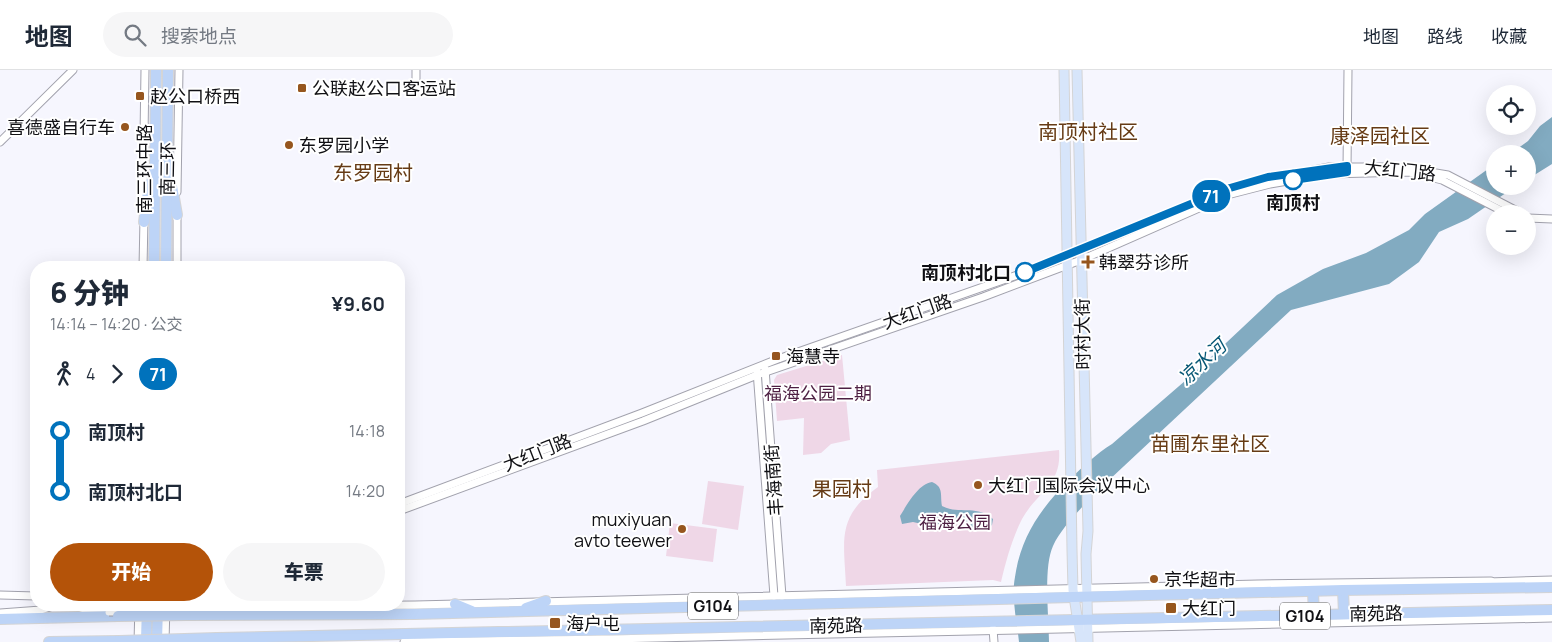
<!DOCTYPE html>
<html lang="zh">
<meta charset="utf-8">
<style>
:root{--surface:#fff;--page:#f6f6f7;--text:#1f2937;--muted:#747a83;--line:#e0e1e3;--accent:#b45309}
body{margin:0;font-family:Manrope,"Noto Sans SC",sans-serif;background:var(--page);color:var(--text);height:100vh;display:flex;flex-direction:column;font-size:19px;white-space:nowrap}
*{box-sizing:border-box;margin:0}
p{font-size:16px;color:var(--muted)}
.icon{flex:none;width:28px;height:28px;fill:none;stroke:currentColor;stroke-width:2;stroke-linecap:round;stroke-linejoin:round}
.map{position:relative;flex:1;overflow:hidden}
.sheet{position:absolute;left:30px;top:191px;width:375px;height:350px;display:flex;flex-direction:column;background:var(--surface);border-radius:20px;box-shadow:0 5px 20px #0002}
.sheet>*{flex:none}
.badge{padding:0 10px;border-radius:16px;font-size:18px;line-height:32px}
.buttons{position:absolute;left:1486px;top:15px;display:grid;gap:10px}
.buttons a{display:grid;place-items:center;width:50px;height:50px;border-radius:50%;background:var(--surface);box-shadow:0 5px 20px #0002;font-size:25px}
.map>.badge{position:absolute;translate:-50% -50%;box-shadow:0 0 0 2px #fff}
.legs{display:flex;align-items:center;gap:8px;height:55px;padding:0 20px;font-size:16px}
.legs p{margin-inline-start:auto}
.overview{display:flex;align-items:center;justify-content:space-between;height:85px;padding:0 20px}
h1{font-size:28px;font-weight:800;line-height:38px}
.button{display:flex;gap:10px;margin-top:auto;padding:10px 20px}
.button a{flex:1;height:58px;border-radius:30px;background:var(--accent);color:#fff;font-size:20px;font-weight:800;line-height:58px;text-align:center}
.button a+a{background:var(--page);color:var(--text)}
ul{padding:0 20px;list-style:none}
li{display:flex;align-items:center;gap:18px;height:60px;font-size:19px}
li i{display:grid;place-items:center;width:8px;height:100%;margin:0 6px;background:currentColor}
li i::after{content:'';width:12px;height:12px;margin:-6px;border:4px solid;border-radius:50%;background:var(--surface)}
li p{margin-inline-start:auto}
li:first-child i{background:linear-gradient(#0000 50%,currentColor 0)}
li:last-child i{background:linear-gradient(currentColor 50%,#0000 0)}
header{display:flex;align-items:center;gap:30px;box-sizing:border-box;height:70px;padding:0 25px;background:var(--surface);border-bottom:1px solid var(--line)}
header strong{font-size:24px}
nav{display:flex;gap:28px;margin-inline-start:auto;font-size:18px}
.search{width:350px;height:45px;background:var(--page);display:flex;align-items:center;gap:12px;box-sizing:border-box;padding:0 18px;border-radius:28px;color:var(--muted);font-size:19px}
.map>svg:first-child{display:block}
</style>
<header>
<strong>地图</strong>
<div class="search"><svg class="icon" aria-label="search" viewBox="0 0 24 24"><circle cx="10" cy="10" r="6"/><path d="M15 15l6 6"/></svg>搜索地点</div>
<nav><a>地图</a><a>路线</a><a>收藏</a></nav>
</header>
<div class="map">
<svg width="1552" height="572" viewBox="0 0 1552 572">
<rect width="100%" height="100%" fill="#f6f6fe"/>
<g fill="#efd7e7">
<path d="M842,285L850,370L831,374L821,383L803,385L804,348L777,351L774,310L777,305Z"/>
<path d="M1059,380C1062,415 1037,422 1022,449C1012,469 1006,491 1001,512L993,510L846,516C844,470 836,447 878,417L877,400Z"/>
<path d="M708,411L744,416L738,460L702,454Z"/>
<path d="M670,453L717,459L713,492L666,486Z"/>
</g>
<g fill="#82abc1">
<path d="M1552,47V94L1528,109V84H1510L1528,71L1540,56Z"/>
<path d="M1495,94V116H1516L1468,149L1439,162L1419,192L1389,214L1291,240L1093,425C1080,440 1061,458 1053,476C1043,498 1049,547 1049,572H1019C1017,552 1011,527 1015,507C1021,465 1042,437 1071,408C1084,396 1096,384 1112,374L1193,304L1277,225L1323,199L1366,183L1409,160L1425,144Z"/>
<path d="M932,412C944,417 940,425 942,436C959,445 976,434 993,449L992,455C974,468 965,450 948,445L939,454L931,456L913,452L902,454L900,446C907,435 918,414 932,412Z"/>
</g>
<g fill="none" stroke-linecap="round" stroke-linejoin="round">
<defs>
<g id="minor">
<path d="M416,9V0"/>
<path d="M0,72L73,0"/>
<path d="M1347,100L1348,0"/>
<path d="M177,122L179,0"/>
<path d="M143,132L145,0"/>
<path d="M1528,148L1552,149"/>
<path d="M143,198L144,148"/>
<path d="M177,198V140"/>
<path d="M765,299L782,526"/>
<path d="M757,301L774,526"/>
<path d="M399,434L642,343L778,289L1023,203L1247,113L1329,97H1400L1448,105L1523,144"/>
<path d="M399,441L643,351L757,305L983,227L1081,190L1231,124L1270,114L1329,104L1409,102L1442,110L1508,144"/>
<path d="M1488,512L1552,510"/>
<path d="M0,525L36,526"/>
<path d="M72,535L93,542H102"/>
<path d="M277,536L415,535L1258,514L1491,511"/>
<path d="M195,540H218L228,535"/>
<path d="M0,543L41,540L56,535"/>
<path d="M993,559L994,572"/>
<path d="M138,572L139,535"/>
<path d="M165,572L166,535"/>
<path d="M404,572L610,569L1552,548"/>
</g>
<g id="major">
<path d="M1064,0L1072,480L1073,520L1081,572"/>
<path d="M1077,0L1088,461L1086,484L1088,572"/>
</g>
<g id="highway">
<path d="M172,116L177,145"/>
<path d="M144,152L149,114"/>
<path d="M154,198L156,0"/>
<path d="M166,198L168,0"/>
<path d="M1343,520L1344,544"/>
<path d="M1313,522L1314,545"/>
<path d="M455,534L472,541"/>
<path d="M263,536L287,541"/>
<path d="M526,538L546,531"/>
<path d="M186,545L415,544L1343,520L1552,517"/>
<path d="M0,549L118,546"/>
<path d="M217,568L1552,540"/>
<path d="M49,572L119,571"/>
<path d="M146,572L147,535"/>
<path d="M157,572L158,535"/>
</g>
</defs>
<use href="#minor" stroke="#a2a2ad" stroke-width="9"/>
<use href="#major" stroke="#d4d4d5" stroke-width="11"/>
<use href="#highway" stroke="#d4d4d5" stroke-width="12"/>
<use href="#minor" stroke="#fff" stroke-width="7"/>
<use href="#major" stroke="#d7e5fa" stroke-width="9"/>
<use href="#highway" stroke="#bdd4f7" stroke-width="10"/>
<defs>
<path id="minor-bridge" d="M109,542H123"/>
<g id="highway-bridge">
<path d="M118,546L186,545"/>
<path d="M119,571L217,568"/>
</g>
</defs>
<use href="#minor-bridge" stroke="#a2a2ad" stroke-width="9" stroke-linecap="butt"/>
<use href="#highway-bridge" stroke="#d4d4d5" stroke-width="12" stroke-linecap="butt"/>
<use href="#minor-bridge" stroke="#fff" stroke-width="7"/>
<use href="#highway-bridge" stroke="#bdd4f7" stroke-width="10"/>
</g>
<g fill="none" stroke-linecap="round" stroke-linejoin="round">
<defs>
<path id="line-1" d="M1025,202L1230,118L1268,107L1347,96V102L1293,110"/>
</defs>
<use href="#line-1" stroke="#fff" stroke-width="11"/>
<use href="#line-1" stroke="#0072bc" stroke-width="8"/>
</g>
<g fill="#96561e" stroke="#fff" stroke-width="2">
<rect x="297" y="13" width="10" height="10" rx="2.5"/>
<rect x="135" y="21" width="10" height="10" rx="2.5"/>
<circle cx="125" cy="57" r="5"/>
<circle cx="289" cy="75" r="5"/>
<path d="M1085.5 184.5h5v5h5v5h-5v5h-5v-5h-5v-5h5z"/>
<rect x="771" y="281" width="10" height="10" rx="2.5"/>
<circle cx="978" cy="415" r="5"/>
<circle cx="682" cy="459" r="5"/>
<circle cx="1154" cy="509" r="5"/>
<rect x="1165" y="532" width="12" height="12" rx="2.5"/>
<rect x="549" y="547" width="12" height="12" rx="2.5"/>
</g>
<g fill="#fff" stroke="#0072bc" stroke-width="2.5">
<circle cx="1293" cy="110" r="9"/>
<circle cx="1025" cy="202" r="9"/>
</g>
<g text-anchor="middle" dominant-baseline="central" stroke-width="4" stroke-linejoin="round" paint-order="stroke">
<g fill="#fff" stroke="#58585a" stroke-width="1">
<rect x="688" y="522.5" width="50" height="27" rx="4"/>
<rect x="1280" y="532.5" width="50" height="27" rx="4"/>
</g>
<g font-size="16" font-weight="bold" fill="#101014">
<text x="713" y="536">G104</text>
<text x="1305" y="546">G104</text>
</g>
<g font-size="18" fill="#101014" stroke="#fff" text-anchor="start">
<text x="312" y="18">公联赵公口客运站</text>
<text x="150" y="26">赵公口桥西</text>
<text x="115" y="57" text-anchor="end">喜德盛自行车</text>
<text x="299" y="75">东罗园小学</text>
<text x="1099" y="192">韩翠芬诊所</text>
<text x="786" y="286">海慧寺</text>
<text x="988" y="415">大红门国际会议中心</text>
<text x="672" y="449" text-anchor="end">muxiyuan<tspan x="672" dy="21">avto teewer</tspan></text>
<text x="1164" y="509">京华超市</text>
<text x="1182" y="538">大红门</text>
<text x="566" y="553">海户屯</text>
</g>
<g font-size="18" fill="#101014" stroke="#fff">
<text transform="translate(144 99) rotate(-90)">南三环中路</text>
<text transform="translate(167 99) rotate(-89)">南三环</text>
<text transform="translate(1400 100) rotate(6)">大红门路</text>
<text transform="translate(917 241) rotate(-19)">大红门路</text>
<text transform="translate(1082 264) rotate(-91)">时村大街</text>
<text transform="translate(537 382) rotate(-21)">大红门路</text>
<text transform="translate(773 410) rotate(-94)">丰海南街</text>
<text transform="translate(1376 543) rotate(-1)">南苑路</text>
<text transform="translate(836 555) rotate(-1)">南苑路</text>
</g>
<g font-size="18" font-weight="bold" fill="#101014" stroke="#fff">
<text x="1293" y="132">南顶村</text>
<text x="1011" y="202" text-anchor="end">南顶村北口</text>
</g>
<g font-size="18" fill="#4d1f42" stroke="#fff">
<text x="818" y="323">福海公园二期</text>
<text x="955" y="452">福海公园</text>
</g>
<g font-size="19" font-style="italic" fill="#065775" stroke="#fff">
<text transform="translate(1202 292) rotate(-43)">凉水河</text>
</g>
<g font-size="20" fill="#663b15" stroke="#fff">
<text x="1088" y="61">南顶村社区</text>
<text x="1380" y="65">康泽园社区</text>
<text x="373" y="102">东罗园村</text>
<text x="1210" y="373">苗圃东里社区</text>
<text x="842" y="418">果园村</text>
</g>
</g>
</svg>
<div class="buttons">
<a><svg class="icon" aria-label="locate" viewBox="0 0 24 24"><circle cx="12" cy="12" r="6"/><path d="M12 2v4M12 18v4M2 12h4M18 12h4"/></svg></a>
<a>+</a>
<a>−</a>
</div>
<b class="badge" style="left:1211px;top:126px;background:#0072bc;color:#fff">71</b>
<section class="sheet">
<div class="overview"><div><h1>6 分钟</h1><p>14:14 – 14:20 · 公交</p></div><b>¥9.60</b></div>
<div class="legs"><svg class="icon" aria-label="walk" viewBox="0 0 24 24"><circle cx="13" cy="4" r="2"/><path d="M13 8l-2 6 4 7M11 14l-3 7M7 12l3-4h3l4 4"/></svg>4<svg class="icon" aria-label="forward" viewBox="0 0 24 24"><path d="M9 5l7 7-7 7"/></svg><b class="badge" style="background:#0072bc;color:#fff">71</b></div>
<ul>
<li><i style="color:#0072bc"></i><b>南顶村</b><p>14:18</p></li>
<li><i style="color:#0072bc"></i><b>南顶村北口</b><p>14:20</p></li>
</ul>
<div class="button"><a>开始</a><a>车票</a></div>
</section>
</div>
